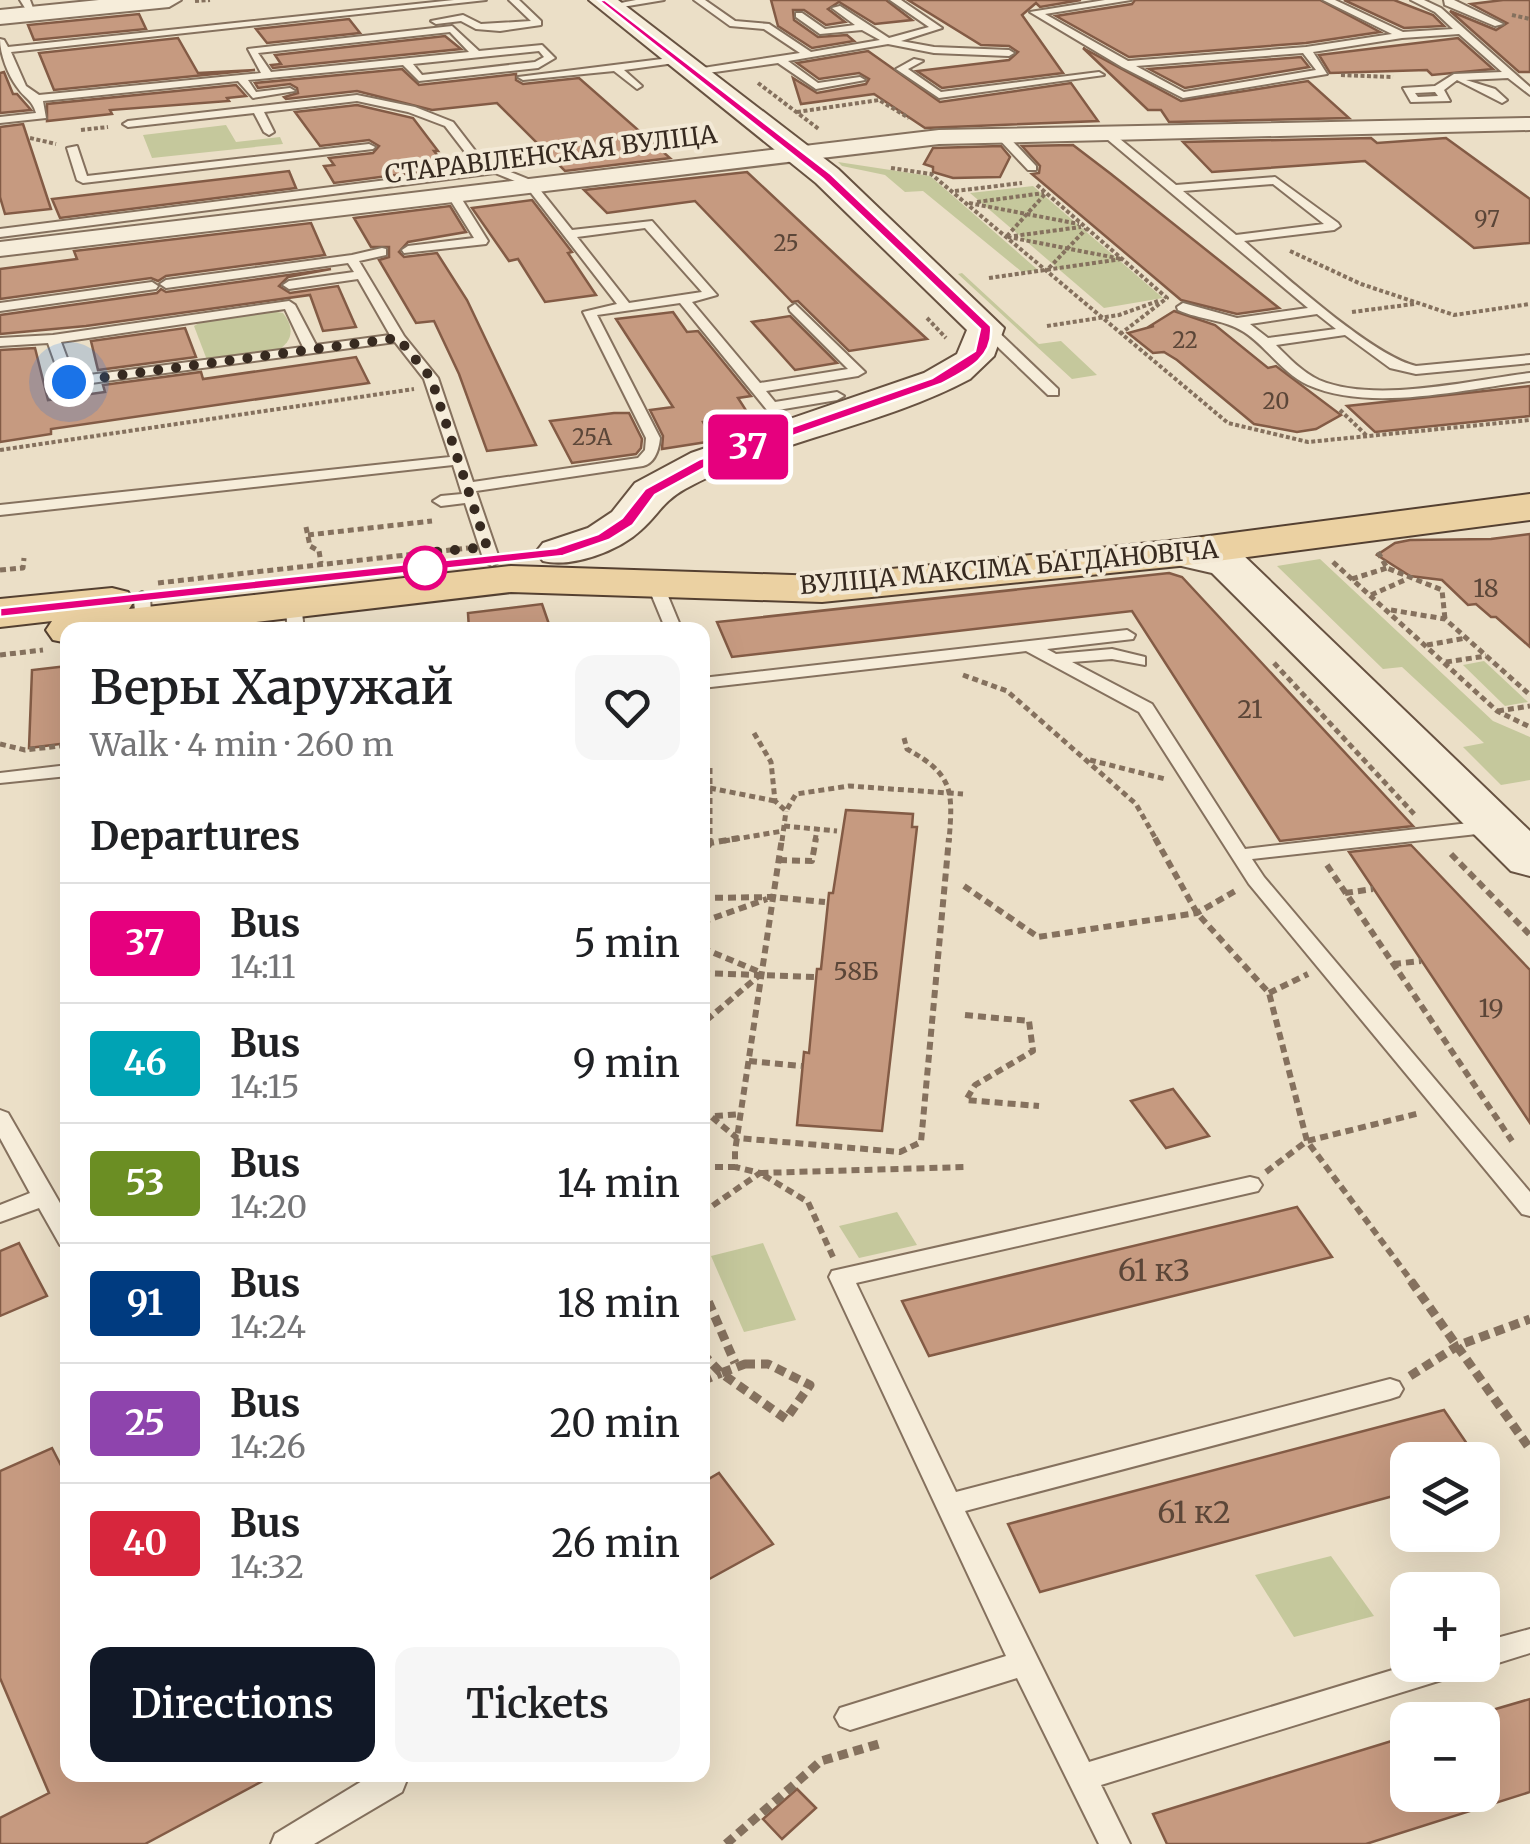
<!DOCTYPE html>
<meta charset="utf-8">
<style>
:root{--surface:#fff;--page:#f6f6f6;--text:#202124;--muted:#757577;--line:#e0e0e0;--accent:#111827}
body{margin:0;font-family:Merriweather,serif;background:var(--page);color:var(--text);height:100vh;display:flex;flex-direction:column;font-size:38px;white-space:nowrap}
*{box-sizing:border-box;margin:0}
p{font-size:32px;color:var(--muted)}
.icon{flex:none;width:55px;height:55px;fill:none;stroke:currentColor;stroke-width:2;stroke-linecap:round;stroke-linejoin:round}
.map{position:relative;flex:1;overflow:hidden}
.details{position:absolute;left:60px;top:622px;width:650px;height:1160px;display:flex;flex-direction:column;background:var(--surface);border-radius:20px;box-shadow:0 10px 40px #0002}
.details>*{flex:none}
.badge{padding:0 20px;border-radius:8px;font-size:35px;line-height:65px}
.fabs{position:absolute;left:1390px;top:1442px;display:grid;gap:20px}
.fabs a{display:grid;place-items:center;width:110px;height:110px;border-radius:20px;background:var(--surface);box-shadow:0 10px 40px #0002;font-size:50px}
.you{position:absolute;width:50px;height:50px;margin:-25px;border:8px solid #fff;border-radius:50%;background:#1a73e8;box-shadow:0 0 0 15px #1a73e833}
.map>.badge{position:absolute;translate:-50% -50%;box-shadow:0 0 0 5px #fff}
h2{padding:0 30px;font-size:38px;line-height:90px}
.round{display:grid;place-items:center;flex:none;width:105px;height:105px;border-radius:20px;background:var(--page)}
.overview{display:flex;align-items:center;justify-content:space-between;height:170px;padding:0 30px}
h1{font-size:48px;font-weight:600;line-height:75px}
.button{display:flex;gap:20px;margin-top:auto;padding:20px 30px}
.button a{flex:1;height:115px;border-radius:20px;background:var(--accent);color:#fff;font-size:40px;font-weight:600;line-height:115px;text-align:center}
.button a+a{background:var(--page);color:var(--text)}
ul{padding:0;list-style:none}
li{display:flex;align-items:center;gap:30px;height:120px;padding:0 30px;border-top:2px solid var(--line)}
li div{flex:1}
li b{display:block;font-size:38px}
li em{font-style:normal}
li .badge{min-width:110px;font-weight:700;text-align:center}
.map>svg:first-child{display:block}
</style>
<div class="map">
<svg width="1530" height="1844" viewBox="0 0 1530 1844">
<rect width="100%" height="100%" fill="#ebdfc7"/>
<g fill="#c5c89c">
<path d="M226,125L236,142L280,137L283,144L152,158L143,135Z"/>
<path d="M838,162L930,176L1038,270L1022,272L923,191L905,192L885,175L842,166Z"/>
<path d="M1033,186L1163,298L1104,308L970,193Z"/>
<path d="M962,273L1039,344L1061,341L1097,375L1072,379L958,274Z"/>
<path d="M271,311L283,313C295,328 293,342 276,351L207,360L194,326L204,320Z"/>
<path d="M1320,559L1493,721L1530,737V780L1501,785L1463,747L1484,743L1402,667L1383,669L1277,566Z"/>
<path d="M1484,661L1528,702L1505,706L1463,665Z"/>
<path d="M897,1212L917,1245L859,1258L839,1226Z"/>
<path d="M763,1243L796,1320L744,1332L711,1256Z"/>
<path d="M1331,1556L1374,1616L1294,1637L1255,1575Z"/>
</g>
<g fill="#c69a80" stroke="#835b45" stroke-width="2.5">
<path d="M771,0H886L912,20L875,24L839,2L828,9L845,22L826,25L804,10H793L794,20L818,37L847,35L854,41L812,48L778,26Z"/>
<path d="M908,0H1081L1040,7L1036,3L1022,15L1063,73L942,88L917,71L1009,60L1018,52L1009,46L981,45Z"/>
<path d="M1135,0H1320L1380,32L1306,43L1129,57L1056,16L1132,4Z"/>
<path d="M1344,0H1394L1433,15L1444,26L1404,28Z"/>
<path d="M1503,0H1530V72H1519L1450,11L1496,30L1507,23L1471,4Z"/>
<path d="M139,14L146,29L34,40L28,25Z"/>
<path d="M349,19L360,33L267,43L256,29Z"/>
<path d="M445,36L461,49L273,68L271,65L281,64L275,55Z"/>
<path d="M178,38L198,73L255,70L54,90L39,53Z"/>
<path d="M1458,38L1493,69L1432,75L1427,70L1330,73L1319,55Z"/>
<path d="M1083,48L1181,101L1308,81L1349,118L1169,122L1161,110H1148Z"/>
<path d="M868,51L940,102L1071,83L1098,121L925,128L874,94L801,104L793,78L817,93L866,84L869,79L859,73L819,79L797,63Z"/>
<path d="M1301,57L1309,67L1185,88L1149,69Z"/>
<path d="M402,69L419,85L516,74V80L523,84L579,78L670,158L565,171L497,103L432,110L357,91L286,99L284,97L298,93L297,88L290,84L258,88L255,83Z"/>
<path d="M4,72L13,94H17L31,110L0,113V73Z"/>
<path d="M236,85L246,96L227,98L229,101L110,110L112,114L47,121V104Z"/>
<path d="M357,105L413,118L438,151H434L440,159L435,160L442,169L334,183L324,166L334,165L329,158L373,153L379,146L369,140L320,146L295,112Z"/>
<path d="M23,124L51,209L5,214L0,197V127Z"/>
<path d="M1371,138L1377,143L1446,138L1530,199V243L1474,248L1365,161L1212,172L1183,142Z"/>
<path d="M1073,145L1111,174L1279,308L1237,314L1181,300L1032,174L1039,173L1040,166L1022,146Z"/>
<path d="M1001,146L1010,157L1000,177L953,178L933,172V167L924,164L933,148Z"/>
<path d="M289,171L296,188L60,218L52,199Z"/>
<path d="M747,172L856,274L927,339L849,351L798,301L792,302L695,201L607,213L584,190Z"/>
<path d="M532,200L572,252L568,253L596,295L545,302L518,259L509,261L472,208Z"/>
<path d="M450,206L466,232L408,242L399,252L404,257L437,253L467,300L536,445L487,451L459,374L434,321L416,323L379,260L389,257V247H371L354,218Z"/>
<path d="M311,223L325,255L166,276L158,281L151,278L0,299V269L77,259L74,251Z"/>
<path d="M331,269L288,277L279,286L290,293L338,286L356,327L323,331L310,295L86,326L0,334V315L157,293L161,289L166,292Z"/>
<path d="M1174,311L1215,325L1268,368L1276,366L1341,415L1316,429L1297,432L1254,424L1177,360L1164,352L1153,353L1128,333L1154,326H1150Z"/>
<path d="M673,312L687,332L698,331L751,396L738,398L749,415L703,422L713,441L662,449L663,436L650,410L673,407L616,319Z"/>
<path d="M790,316L837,363L795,370L752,322Z"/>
<path d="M185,328L196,357L98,370L91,341Z"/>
<path d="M35,348L48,400L105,392L103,385L201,372L203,379L356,357L369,383L51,429V434L0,442V350Z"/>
<path d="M1530,386V416L1375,432L1347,406Z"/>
<path d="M614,413H629L642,439L641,448L636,454L572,463L550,421Z"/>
<path d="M1530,534V647L1496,617H1491L1476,604L1468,605L1442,580L1410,576L1377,555L1395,543L1410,540L1491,539Z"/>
<path d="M1169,573L1182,577L1413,826L1280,841L1132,611L732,657L717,622Z"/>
<path d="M542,604L551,630H469L468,613Z"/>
<path d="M68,666V743L29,748L32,670Z"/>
<path d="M846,810L913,814L912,827H917L882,1131L797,1125L804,1052L809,1053L817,969H821L829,893H833Z"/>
<path d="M1411,845L1530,970V1123L1349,852Z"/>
<path d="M1173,1089L1209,1136L1166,1148L1131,1101Z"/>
<path d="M1297,1207L1332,1257L929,1356L902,1301Z"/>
<path d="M19,1243L47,1296L0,1316V1251Z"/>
<path d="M1444,1410L1478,1460H1408V1492L1040,1592L1008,1524Z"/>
<path d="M52,1448L68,1479V1775H274L145,1844H0V1818L49,1793L0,1678V1471Z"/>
<path d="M719,1473L773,1544L702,1583V1483Z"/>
<path d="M1530,1699V1792L1366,1844H1167L1153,1814L1408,1736V1795H1482V1713Z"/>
<path d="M797,1789L816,1808L782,1839L763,1819Z"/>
</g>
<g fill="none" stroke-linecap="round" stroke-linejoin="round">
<defs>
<g id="service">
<path d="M20,0H30L36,16H30Z"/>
<path d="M454,0H486L11,52L26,86L39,95L261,73L248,49L452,26L479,51L542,45L555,58L538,68L419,81L403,65L248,80L256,92L290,88L295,91L253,98L238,81L43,101L46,118L0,123V117L36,113C32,99 25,99 17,87C8,75 0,54 0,39L4,40L8,47ZM450,32L469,52L271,72L258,53ZM539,51L544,57L535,62L422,75L413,64Z"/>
<path d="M509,0H519L541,21V25L500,31L476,29L461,21L436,24L431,21L463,15L481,24L531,21Z"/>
<path d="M636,0H664L610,9L605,6Z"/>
<path d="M694,0H705L735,21L769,24L811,52L880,40L862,30L820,34L796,17V13H802L825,29L855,25L832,8L840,6L889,38L929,27L890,0H901L942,28L901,41L934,47L1009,50L1014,53L1009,56L934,53L888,44L788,61L818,83L860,77L865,80L816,89L778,63L694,75L690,70L800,53L764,29L730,26Z"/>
<path d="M1105,0H1131L1045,14L1128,61L1306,47L1392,34L1323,0H1335L1403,32L1453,29L1435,12L1411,0H1424L1441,8L1530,87V95L1508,78L1466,80L1495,89L1507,100L1502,103L1457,80L1444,90L1450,101L1411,102L1403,88L1435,86L1454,74L1502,72L1459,34L1402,38L1313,52L1327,74L1183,98L1122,67L1030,12ZM1303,53L1316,70L1184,92L1136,66ZM1435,92L1438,96L1418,97L1415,93Z"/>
<path d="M1444,0H1454L1503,24L1495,26L1445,5Z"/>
<path d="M678,57L682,62L624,70L642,86L637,89L614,71L523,80L518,77Z"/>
<path d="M914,59L923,61L908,69L941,92L1099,72L1104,75L939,98L896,69Z"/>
<path d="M357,95L415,107L453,122L483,161L533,181L572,230L652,221L717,295L692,302L760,383L848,369L790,311L789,308L795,304L865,372L858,376L766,391L775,402L837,392L844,396L837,400L772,411L767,410L680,303L597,315L660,438C659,449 655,463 643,466L476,491L500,561L492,566L484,561L465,503L441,506L433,501L441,496L462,494L453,465L0,515V505L450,457L424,379L395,342L69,386L62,382L48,343L0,346V338L53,335L289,301L295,305L316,345L390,335L358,279L289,289L283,285L289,281L354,272L348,263L166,288L160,284L166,280L352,255L382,248L386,249V255L359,261L404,336L438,378L473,482L638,458L645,450L646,438L583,312L617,304L525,185L495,173L0,237V229L482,168L475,165L445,126L408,112L357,101L264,112L274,132L269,135L264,132L254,113L128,127L123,124L128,121ZM645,228L702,292L629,303L577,237ZM285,309L303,347L74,377L61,342Z"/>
<path d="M1101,130H1109L1176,185L1275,177L1338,223L1340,226L1334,230L1244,241C1283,274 1371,355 1416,366L1530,355V363L1416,374L1390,368L1345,335L1276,345C1289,358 1302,372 1319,380C1376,404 1470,380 1530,373V381C1464,389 1371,413 1308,385C1282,373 1266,346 1244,332C1224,319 1200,320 1178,310L1177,307L1183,303L1237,318L1308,308L1101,134ZM1273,184L1324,224L1236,235L1183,191ZM1317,314L1336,329L1268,338L1250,324Z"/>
<path d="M996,132H1004L1036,166V170H1028L996,136Z"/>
<path d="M369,144L375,147L373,149L83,183L77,180L67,148L77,146L87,176Z"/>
<path d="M452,190L458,193L488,241L486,244L404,253L402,250L408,246L474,238L446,193Z"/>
<path d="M152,282L158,286L156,289L0,311V303Z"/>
<path d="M981,325H991L1058,389V395H1048L981,331Z"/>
<path d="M655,579L663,584L682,630H666L647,584Z"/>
<path d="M142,592L150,597L152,630H136L134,597Z"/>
<path d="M293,599L301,604L304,630H288L285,604Z"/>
<path d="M1127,630L1135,635L1133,639L1047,649L1056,654L1112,649L1145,657V665L1112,659L1072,662L1152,704L1245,849L1495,820L1504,826L1495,832L1252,859L1264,877L1530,1192V1216L1522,1214L1249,884L1139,712L1026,651L702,688V678Z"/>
<path d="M68,765V776L0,783V773Z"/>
<path d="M0,1110L8,1113L68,1217V1247L60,1245L39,1208L0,1222V1205L30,1193L0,1138Z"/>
<path d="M1250,1177L1258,1179L1262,1185L1258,1191L856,1283L956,1492L1390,1379L1399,1382L1403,1389L1399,1396L1390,1399L965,1511L1089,1762L1409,1665H1465L1461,1674L1101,1785L1130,1844H1099L1017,1678L850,1730L840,1726L835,1717L840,1708L1006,1656L829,1277L832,1271Z"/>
<path d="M1530,1629V1653L1482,1668L1475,1665H1482V1642Z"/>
<path d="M372,1775H403L406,1782L402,1792L314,1844H271L275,1834Z"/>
</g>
<path id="minor" d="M1530,118V130L939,144L0,256V242L939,130Z"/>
<path id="tertiary" d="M99,0H181L169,7L0,24V10Z"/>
<g id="secondary">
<path d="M589,0H618L838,169L1004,328L994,356L970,379C880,427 774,440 685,489C662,502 659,514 641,530C619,551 572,568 543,561L536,552L543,543L588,528L612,512L635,483L691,453L924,373L957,354L967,330L816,183Z"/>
<path d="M1179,540L1242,554L1530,831V876L1511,871L1212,573L1164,562L1157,553L1164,544Z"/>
</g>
<path id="primary" d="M1530,494V520L1179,566L822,602L511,592L187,630H68V643L53,640L46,630L52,621L0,627V599L112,588L128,592L134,601L129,609L511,566L822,576L1179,540Z"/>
</defs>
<use href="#service" stroke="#85715e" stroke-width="4"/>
<use href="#minor" stroke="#85715e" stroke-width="4"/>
<use href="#tertiary" stroke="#85715e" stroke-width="4"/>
<use href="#secondary" stroke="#675241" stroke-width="4"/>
<use href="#primary" stroke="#544031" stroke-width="4"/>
<g stroke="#85715e" stroke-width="4" stroke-dasharray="4 2.5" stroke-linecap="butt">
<path d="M195,1L210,0"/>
<path d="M1512,15L1530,19"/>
<path d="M1341,75L1393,77"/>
<path d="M758,83L820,130"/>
<path d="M797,112L879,100L909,118"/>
<path d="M81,130L108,127"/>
<path d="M30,138L56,144"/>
<path d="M891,168L931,174L1228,423L1308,442L1530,420"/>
<path d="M1037,185L1167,298L1119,335"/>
<path d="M955,191L1022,183"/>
<path d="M977,202L1044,193"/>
<path d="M969,203L1079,224"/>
<path d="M1007,236L1046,193"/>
<path d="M1014,236L1081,227"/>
<path d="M1290,251L1361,284L1454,315L1530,304"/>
<path d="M1049,268L1086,229"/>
<path d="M989,278L1122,259L1008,237"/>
<path d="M1352,312L1414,304"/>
<path d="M927,318L946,338"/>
<path d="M1047,326L1119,315L1158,301"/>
<path d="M1340,410L1367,436"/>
<path d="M0,450L414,389"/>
</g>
<g stroke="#85715e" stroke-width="5" stroke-dasharray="6 4" stroke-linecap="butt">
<path d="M306,527L310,546L319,551L321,563"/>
<path d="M308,535L432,521"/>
<path d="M1378,552L1387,568L1442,590L1445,619"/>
<path d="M1333,562L1497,711L1530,727"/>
<path d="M0,570L23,568L24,558"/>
<path d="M1352,579L1387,568"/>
<path d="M158,583L468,548"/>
<path d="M1371,595L1407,579"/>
<path d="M1391,610L1445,619L1530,695"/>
<path d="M1427,645L1466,638"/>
<path d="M0,655L43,650"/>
<path d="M1446,662L1486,656"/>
<path d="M1274,663L1415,815"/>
<path d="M963,675L1007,691L1136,804L1157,841"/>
<path d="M1498,711L1530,706"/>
<path d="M754,733L771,762L775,801L786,811L796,794L849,786L963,794"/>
<path d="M904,738L907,749C954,775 953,791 949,841"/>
<path d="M0,744L25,750L68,745"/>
<path d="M1090,760L1165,779"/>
<path d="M710,768V841"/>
<path d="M710,788L775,801"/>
<path d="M784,826L837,831"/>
<path d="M724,841L783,831"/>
<path d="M782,841L786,811"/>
<path d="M815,841L817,829"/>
</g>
<g stroke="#85715e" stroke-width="6" stroke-dasharray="8 5" stroke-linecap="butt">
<path d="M1155,838L1197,913L1269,993L1307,1141L1413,1283"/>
<path d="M702,844L710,843V838"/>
<path d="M1451,854L1530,935"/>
<path d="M702,858L710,843L739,838"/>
<path d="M779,860L812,861L816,838"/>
<path d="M1327,865L1512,1141"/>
<path d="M964,886L1038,937L1197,913L1237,890"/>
<path d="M1345,893L1373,889"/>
<path d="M702,898L773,897L825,902"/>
<path d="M702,922L767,899"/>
<path d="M702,948L762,973L702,1024"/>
<path d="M1393,964L1421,961"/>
<path d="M702,973L816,977"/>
<path d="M1269,993L1308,974"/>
<path d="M965,1015L1029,1021L1033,1051L975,1085L966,1100L1039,1106"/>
<path d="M749,1061L802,1066"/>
<path d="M702,1109L737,1138L900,1152L921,1142L949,838"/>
<path d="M702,1117L741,1114"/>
<path d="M702,1167H735"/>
<path d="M1266,1172L1307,1141L1420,1113"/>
<path d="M702,1213L760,1173L735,1167V1151L782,838"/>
<path d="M833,1257L808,1202L760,1173L967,1167"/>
</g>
<g stroke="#85715e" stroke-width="9" stroke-dasharray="10 6" stroke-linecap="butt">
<path d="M1411,1281L1530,1449"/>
<path d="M702,1287L735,1363"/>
<path d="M702,1353L721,1373"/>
<path d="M745,1364H768L810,1385L786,1419L721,1373Z"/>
<path d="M1410,1376L1459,1345L1530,1319"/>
<path d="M702,1381L721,1373"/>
<path d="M726,1844L821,1761L882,1743"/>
</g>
<use href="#service" fill="#f6edda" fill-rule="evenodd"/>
<use href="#minor" fill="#f6edda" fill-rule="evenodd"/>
<use href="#tertiary" fill="#f6edda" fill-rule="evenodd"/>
<use href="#secondary" fill="#f6edda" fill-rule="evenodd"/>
<use href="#primary" fill="#ebd1a2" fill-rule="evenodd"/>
</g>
<path fill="#e6007e" stroke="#fff" stroke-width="2.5" d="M598,0H605L831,174L991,326C994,358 968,370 941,384L710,465L655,495L633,525L609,540L563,556L0,617V608L556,548L598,534L622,518L645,489L700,459L932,378L975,351L980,329L823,179Z"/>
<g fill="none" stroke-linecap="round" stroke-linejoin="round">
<path stroke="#372a20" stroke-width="10" stroke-dasharray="0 18" d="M69,382L398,338L431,378L487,547L424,553L425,568"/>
</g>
<circle fill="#fff" stroke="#e6007e" stroke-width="5" cx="425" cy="568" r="20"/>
<g text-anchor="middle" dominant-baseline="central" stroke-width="8" stroke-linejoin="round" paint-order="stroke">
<g font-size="22" fill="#5b4638">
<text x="1487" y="219">97</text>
<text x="786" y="243">25</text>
<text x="1185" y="340">22</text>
<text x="1276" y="401">20</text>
<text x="592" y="437">25A</text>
</g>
<g font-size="25" fill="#372a20" stroke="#f3e9d6">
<text transform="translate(551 154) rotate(-7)">СТАРАВІЛЕНСКАЯ ВУЛІЦА</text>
<text transform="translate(1009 567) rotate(-5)">ВУЛІЦА МАКСІМА БАГДАНОВІЧА</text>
</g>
<g font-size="25" fill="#5b4638">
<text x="1486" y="588">18</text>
<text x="1250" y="709">21</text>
<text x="856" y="971">58Б</text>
<text x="1491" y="1008">19</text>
</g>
<g font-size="30" fill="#5b4638">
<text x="1154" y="1270">61 к3</text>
<text x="1194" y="1512">61 к2</text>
</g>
</g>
</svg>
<div class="fabs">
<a><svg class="icon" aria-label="layers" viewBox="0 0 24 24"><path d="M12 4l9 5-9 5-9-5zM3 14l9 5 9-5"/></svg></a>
<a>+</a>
<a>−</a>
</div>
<div class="you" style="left:69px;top:382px"></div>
<b class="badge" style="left:748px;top:447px;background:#e6007e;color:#fff">37</b>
<section class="details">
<div class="overview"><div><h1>Веры Харужай</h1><p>Walk · 4 min · 260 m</p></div><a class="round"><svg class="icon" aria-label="heart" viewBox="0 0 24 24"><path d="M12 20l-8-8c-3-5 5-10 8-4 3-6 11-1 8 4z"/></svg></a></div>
<h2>Departures</h2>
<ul>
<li><span class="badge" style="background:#e6007e;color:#fff">37</span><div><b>Bus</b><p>14:11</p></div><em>5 min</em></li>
<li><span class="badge" style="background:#00a3b4;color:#fff">46</span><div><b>Bus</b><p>14:15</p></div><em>9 min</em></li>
<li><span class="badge" style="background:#6b8e23;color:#fff">53</span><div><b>Bus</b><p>14:20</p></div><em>14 min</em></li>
<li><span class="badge" style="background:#003b80;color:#fff">91</span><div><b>Bus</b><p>14:24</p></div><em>18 min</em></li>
<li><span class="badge" style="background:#8e44ad;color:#fff">25</span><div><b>Bus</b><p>14:26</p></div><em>20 min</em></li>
<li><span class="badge" style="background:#d7263d;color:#fff">40</span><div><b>Bus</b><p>14:32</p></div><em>26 min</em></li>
</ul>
<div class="button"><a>Directions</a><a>Tickets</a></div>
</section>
</div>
